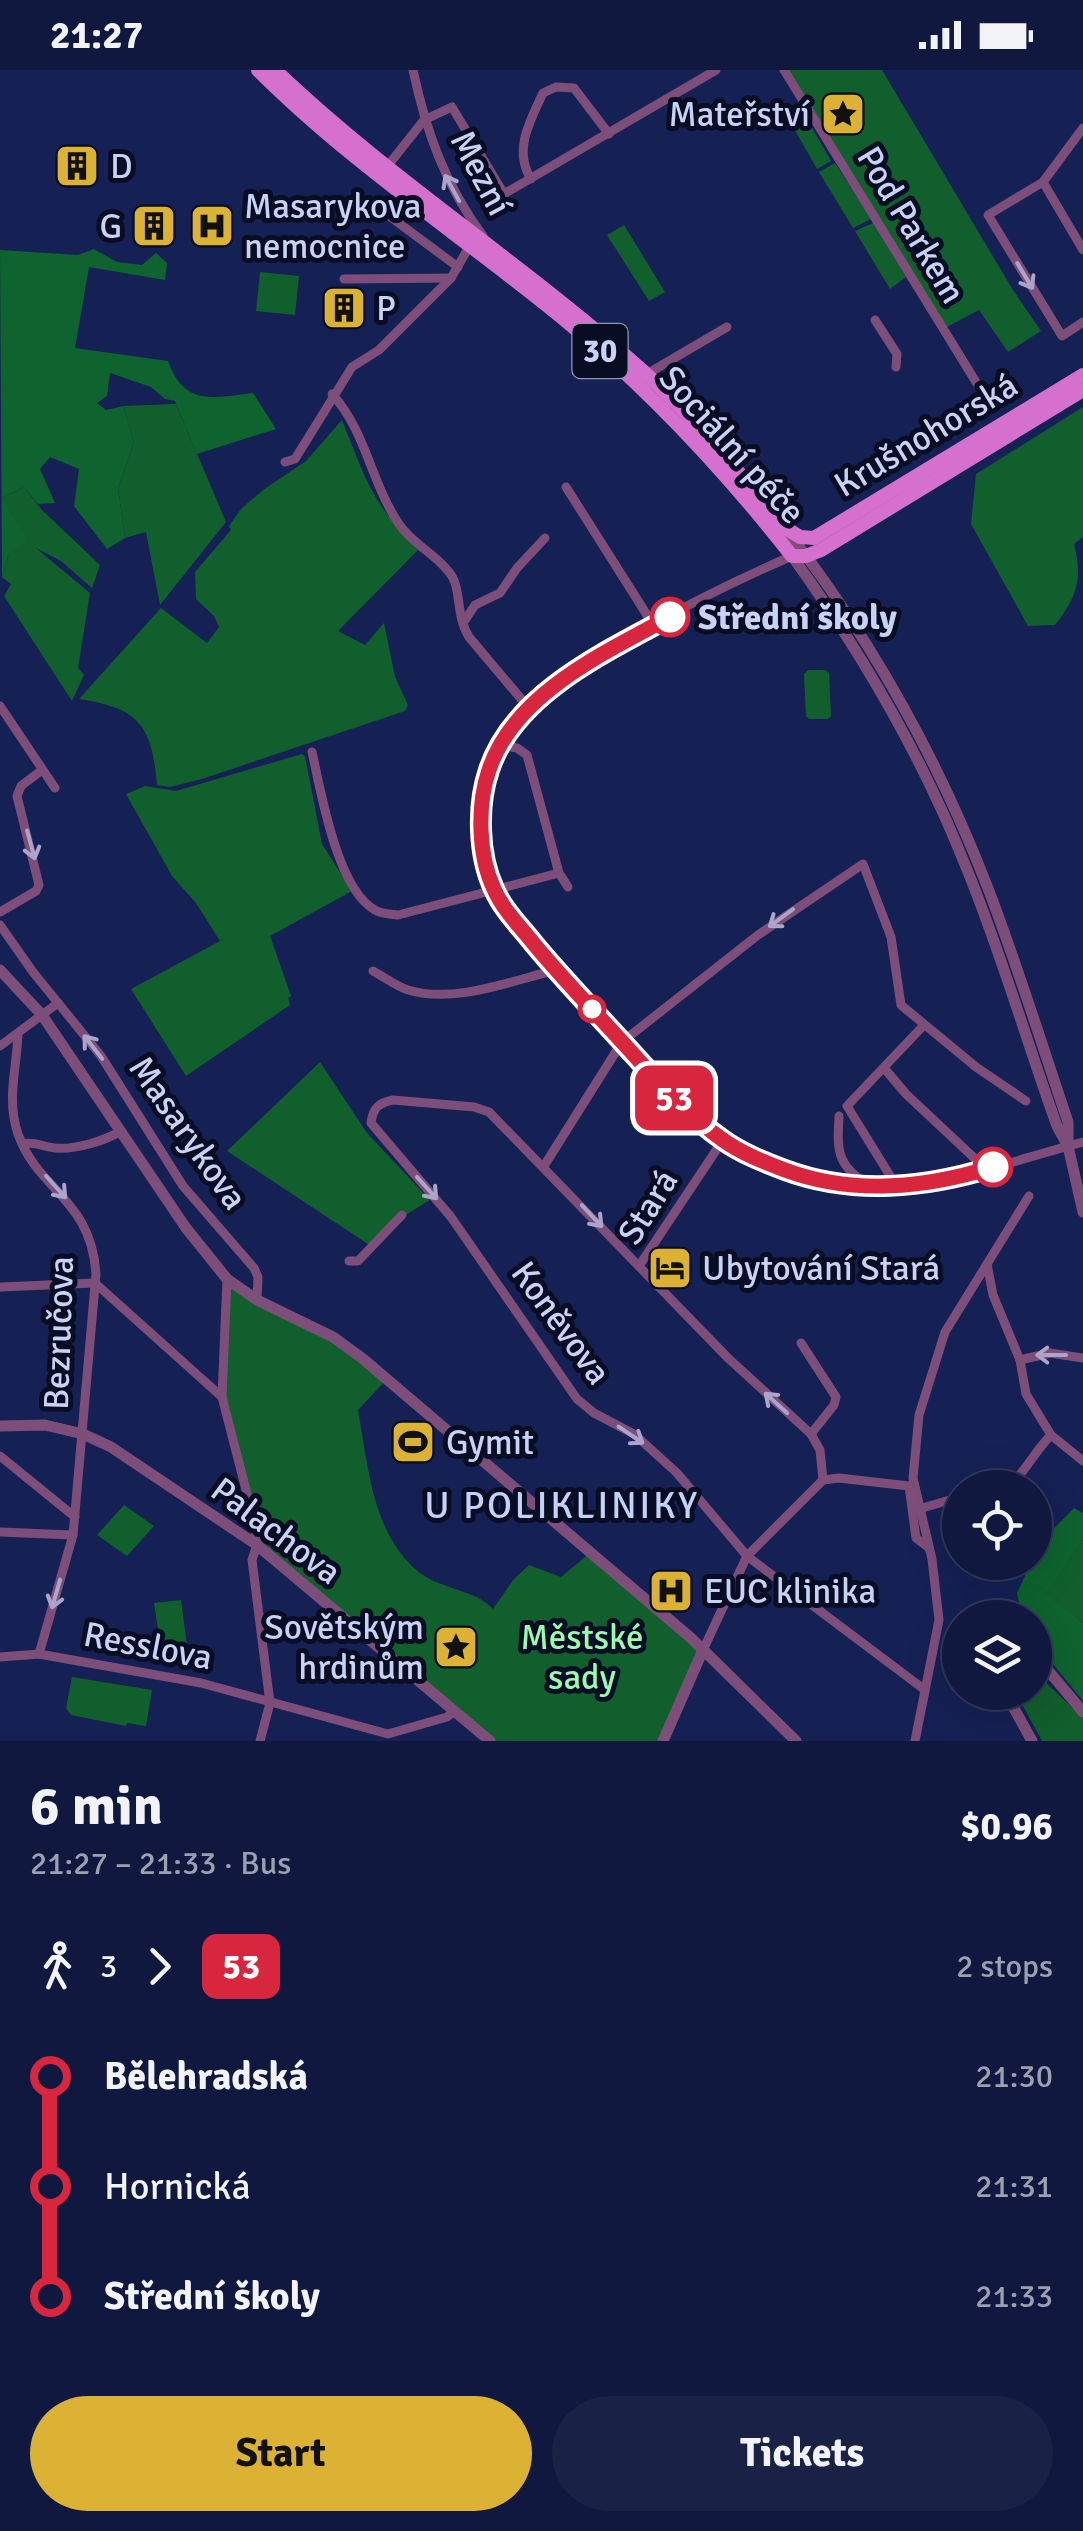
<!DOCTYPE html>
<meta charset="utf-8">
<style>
:root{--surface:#10183f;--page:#192146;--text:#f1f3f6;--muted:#9ca0b0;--line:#303759;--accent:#dbb233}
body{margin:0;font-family:Signika,sans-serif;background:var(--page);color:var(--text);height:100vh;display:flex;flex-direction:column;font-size:38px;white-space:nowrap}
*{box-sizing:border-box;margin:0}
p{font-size:32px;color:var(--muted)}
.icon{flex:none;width:55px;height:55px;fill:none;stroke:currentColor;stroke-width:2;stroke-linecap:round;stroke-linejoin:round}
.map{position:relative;height:1671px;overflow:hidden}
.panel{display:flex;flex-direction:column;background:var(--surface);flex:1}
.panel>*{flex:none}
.badge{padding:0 20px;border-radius:15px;font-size:35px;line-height:65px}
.controls{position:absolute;left:942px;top:1400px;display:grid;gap:20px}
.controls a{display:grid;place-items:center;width:110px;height:110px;border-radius:50%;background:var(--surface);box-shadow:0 10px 40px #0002,0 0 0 2px var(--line);font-size:50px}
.map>.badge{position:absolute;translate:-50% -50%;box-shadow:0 0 0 5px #fff}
.legs{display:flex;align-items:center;gap:15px;height:110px;padding:0 30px;font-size:32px}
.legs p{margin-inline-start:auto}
.summary{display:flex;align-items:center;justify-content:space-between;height:170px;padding:0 30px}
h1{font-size:55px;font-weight:700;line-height:75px}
.button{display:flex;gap:20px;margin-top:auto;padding:20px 30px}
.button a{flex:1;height:115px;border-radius:60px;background:var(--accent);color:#111;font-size:40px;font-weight:700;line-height:115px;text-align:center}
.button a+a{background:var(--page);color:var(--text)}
ul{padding:0 30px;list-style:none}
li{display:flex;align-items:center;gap:35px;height:110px;font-size:38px}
li i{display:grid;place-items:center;width:15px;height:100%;margin:0 12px;background:currentColor}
li i::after{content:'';width:25px;height:25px;margin:-12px;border:8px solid;border-radius:50%;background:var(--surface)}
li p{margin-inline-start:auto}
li:first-child i{background:linear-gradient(#0000 50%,currentColor 0)}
li:last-child i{background:linear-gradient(currentColor 50%,#0000 0)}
.status{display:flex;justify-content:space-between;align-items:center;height:70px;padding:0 50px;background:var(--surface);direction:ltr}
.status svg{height:28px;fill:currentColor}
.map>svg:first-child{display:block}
</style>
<div class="status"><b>21:27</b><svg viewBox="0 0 49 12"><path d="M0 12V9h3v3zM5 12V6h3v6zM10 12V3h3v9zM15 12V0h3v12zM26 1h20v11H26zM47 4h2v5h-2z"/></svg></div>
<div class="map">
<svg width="1083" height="1671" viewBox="0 0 1083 1671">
<rect width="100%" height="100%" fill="#152054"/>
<g fill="#115f2d">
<path d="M788,0H882L1013,220L1041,261L1008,282L979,240L945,258Z"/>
<path d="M798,33L831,91L817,99L784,41Z"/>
<path d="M835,93L871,149L853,158L819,102Z"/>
<path d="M873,153L906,207L890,219L855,161Z"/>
<path d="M624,155L665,222L649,231L607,165Z"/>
<path d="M260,202L299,206L295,245L256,241Z"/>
<path d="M176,334L226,452L160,535L146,462L125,468L118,418L134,373L123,336Z"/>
<path d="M1083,337V467L1074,474C1083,509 1077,527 1055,555L1028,556L971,454L976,404Z"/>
<path d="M342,350C365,408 372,433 418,480L338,561L365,575L384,553L395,607L408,635L405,641L202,709L170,717L157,715C152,655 139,638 79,629L161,538L207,573L219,557L214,546L196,529L195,502L231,460L229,456L241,439L263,420L306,391Z"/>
<path d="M24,417L42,440L100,495L92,518L61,491L36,478L90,523L78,598L84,605L72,631L4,526L11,514L2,507L9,483L2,428Z"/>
<path d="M808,600H825L829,603L831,646L828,649H809L806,646L804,604Z"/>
<path d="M302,684L305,686L322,774L352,821L270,866L291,926L288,928L290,935L186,1006L131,919L220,871L196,833L172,806L126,724L145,716L176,721Z"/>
<path d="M320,992L367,1063L430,1130L402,1147L374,1178L227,1081Z"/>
<path d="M227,1209L333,1267L387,1309L358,1340C368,1395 372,1465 420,1503C441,1519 476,1520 493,1539L514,1509L529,1495L561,1507L590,1483L703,1580L663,1671H490L257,1475L222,1327Z"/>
<path d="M124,1435L154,1456L127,1486L97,1465Z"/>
<path d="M1083,1470V1553L1045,1522Z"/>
<path d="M181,1530L187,1575L161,1579L154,1533Z"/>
<path d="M1035,1602L1083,1648V1671H1042L1016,1623L1035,1622Z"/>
<path d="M72,1607L152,1620L146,1656L127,1653L126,1656L71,1645L66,1638Z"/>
</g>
<g fill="#0e632e">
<path d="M94,179L117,192L142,195L156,183L167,193L165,210L89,197L75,278L168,291C184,336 212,328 253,323L276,359L197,384L175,331L165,329L151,317L110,303L107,326L97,333L106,340L123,336L134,373L118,418L125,468L107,479L74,436L79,399L50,387L40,399L55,433L38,434L24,417L2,428L28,470L9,483L2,507L0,180L78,185Z"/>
<path d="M1074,1438L1083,1443V1470L1046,1522L1083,1553V1631L1044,1583L1035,1581V1548L1022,1547L1017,1523L1031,1493L1035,1492L1040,1473Z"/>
</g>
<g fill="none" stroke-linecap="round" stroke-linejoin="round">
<g stroke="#7e4e7a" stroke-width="9">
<path d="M413,0C426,61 445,115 483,166"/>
<path d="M784,0L992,338"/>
<path d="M1083,58L1043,112L988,145L1062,266L1083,252"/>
<path d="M386,98L424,50L452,37L504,124L716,0"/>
<path d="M531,109C513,80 530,51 543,23L556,17L574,18L609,64"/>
<path d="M1043,112L1083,180"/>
<path d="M373,134L458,197"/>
<path d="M344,209L451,208"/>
<path d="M875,250L897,284L896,297"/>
<path d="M647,304L727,257"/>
<path d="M332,324C366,361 371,413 399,454C413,475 441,487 453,508C461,523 456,546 469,567L528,637"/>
<path d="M285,392L295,389L352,297L379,280L451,208L469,177"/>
<path d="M566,417L654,556"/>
<path d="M792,486C718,518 549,600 506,665C477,708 474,769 493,817C501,838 519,855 533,872C557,901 582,929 608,956C680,1034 729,1094 839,1114C922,1128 1005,1092 1083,1072"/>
<path d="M463,553L475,535L500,523L517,498L545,468"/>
<path d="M0,636L55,718"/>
<path d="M500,675L517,678L527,685L559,803L568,817"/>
<path d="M312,682C321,722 337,819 375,840C381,844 391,844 398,845L559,803"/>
<path d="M0,842L36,821L39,815L17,726L21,716L42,700"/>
<path d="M0,855L33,902L101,986L183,1116L254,1198L258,1207L257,1230"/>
<path d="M373,901C384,907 396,916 408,920C455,934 510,911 556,900"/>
<path d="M18,963C17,998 6,1029 18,1064C38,1121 91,1128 96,1204L73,1465L39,1584"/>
<path d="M0,976L58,933"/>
<path d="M884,998L906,1024L986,1099"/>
<path d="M839,1046C837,1082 837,1095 868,1115"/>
<path d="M23,1074C35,1071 43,1077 55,1078C75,1080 104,1071 121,1061"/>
<path d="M544,1096L622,972L758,865L863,794L891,867L901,935L976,997L1026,1031"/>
<path d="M897,1117L847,1036L924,955"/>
<path d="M349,1191H358L402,1145"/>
<path d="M987,1194L993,1225L1020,1290L1026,1324L1051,1365L1083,1391"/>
<path d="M639,1196L723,1070"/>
<path d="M227,1209L222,1327L254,1451L257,1475L252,1490L270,1633L260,1671"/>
<path d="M95,1213L222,1327"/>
<path d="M0,1217L95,1213"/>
<path d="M801,1273L836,1327L834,1335L811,1364"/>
<path d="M1020,1290L1050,1283L1083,1288"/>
<path d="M0,1386L75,1447"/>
<path d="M823,1410L839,1408L909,1416L916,1468L929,1478"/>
<path d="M1007,1418C1026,1402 1034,1382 1051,1365"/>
<path d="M919,1439L960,1427"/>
<path d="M0,1462L73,1465"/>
<path d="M703,1580L747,1486L823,1410L820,1380L811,1364L728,1288L489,1042L474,1037L393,1030C378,1033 373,1038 371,1053L451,1147L577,1329L594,1343L634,1364L677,1403L747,1486L925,1620"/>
<path d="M0,1587L39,1584L201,1613L388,1664L447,1647L454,1641"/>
<path d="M915,1671L939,1550L932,1489L913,1408L919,1345L945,1262L1029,1126"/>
</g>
<g stroke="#7e4e7a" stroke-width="11">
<path d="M789,463C873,572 940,693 989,821C1018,897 1042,975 1068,1052V1076L1083,1142"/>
<path d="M795,482L792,486C862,583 922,686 966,797C1001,882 1026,970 1057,1056L1068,1076"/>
<path d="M0,900L42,945L186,1158L227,1209L257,1230L333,1267L362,1288L691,1568L796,1671"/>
<path d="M0,1356L45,1355L83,1364L111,1377L257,1475L490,1671"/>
<path d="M1035,1590L1041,1592L1083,1642"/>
<path d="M1005,1622L1032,1671"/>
<path d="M663,1671L703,1580"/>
</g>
<g stroke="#d670ce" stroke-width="14">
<path d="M258,0C350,92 458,163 559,245C646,316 723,398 792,486H806L821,480L1083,320"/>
<path d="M275,0C390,110 525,195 644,302C697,350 741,406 787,459L800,467L814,468L1083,305"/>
</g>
</g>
<defs><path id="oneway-shaft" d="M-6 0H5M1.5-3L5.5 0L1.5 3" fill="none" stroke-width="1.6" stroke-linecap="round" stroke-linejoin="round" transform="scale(2.5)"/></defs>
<g stroke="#ada4c9">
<use href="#oneway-shaft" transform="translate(452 118) rotate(-119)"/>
<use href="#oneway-shaft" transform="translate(1025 206) rotate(59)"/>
<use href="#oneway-shaft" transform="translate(31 775) rotate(75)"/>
<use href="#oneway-shaft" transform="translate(781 848) rotate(144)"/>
<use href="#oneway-shaft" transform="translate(93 977) rotate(-128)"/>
<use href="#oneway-shaft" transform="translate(56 1117) rotate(48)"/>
<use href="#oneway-shaft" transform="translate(427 1118) rotate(48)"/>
<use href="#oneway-shaft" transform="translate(592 1146) rotate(47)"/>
<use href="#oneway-shaft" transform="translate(1051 1285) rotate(180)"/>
<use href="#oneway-shaft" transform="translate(776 1333) rotate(-138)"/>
<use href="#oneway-shaft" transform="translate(631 1365) rotate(34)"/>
<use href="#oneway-shaft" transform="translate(56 1524) rotate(106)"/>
</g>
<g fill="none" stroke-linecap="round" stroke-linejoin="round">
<defs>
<path id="line-1" d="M670,547C604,583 514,624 489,700C477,735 478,785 494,819C503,840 520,856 534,874C563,909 595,942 625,975C655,1008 686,1044 723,1070C741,1083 764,1092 785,1100C852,1125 926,1118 993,1097"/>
</defs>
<use href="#line-1" stroke="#fff" stroke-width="22"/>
<use href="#line-1" stroke="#d7263d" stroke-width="15"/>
</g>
<defs>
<symbol id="sight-square" viewBox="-11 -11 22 22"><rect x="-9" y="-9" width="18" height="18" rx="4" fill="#dbb233" stroke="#080d24"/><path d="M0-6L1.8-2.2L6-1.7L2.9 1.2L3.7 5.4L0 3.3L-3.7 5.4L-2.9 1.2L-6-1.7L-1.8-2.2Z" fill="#111"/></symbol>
<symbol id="building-square" viewBox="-11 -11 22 22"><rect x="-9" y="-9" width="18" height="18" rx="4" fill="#dbb233" stroke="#080d24"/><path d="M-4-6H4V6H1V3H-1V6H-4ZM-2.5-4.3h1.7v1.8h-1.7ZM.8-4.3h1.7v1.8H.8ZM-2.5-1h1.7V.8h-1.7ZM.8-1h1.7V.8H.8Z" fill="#111"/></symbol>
<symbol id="hospital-square" viewBox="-11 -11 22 22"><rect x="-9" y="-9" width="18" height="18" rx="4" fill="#dbb233" stroke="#080d24"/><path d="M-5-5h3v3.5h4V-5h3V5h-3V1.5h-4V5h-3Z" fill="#111"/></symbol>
<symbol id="hotel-square" viewBox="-11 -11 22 22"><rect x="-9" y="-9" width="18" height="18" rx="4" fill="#dbb233" stroke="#080d24"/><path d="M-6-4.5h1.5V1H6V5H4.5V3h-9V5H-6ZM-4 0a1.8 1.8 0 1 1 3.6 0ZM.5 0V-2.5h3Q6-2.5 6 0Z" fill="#111"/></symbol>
<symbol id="stadium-square" viewBox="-11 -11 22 22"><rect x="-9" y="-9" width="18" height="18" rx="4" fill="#dbb233" stroke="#080d24"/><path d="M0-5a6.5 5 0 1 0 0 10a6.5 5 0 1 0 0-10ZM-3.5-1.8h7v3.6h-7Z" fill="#111"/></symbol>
</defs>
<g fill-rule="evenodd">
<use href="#sight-square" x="818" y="19" width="50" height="50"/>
<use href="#building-square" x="52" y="71" width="50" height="50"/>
<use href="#building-square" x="129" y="131" width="50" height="50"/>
<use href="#hospital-square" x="187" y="131" width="50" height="50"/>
<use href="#building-square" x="319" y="213" width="50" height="50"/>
<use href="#hotel-square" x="645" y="1173" width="50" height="50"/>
<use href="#stadium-square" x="388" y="1347" width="50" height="50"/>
<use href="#hospital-square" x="646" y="1496" width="50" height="50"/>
<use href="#sight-square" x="431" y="1552" width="50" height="50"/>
</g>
<g fill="#fff" stroke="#d7263d" stroke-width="5">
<circle cx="670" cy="547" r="18"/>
<circle cx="592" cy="939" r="12"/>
<circle cx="993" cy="1097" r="18"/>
</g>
<g text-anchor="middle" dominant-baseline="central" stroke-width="10" stroke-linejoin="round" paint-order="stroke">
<rect fill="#080d24" stroke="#8e97b6" stroke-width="2.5" x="572.5" y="254" width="55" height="54" rx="8"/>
<g font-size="32" font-weight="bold" fill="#c7d2f4">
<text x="600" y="281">30</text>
</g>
<g font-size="35" fill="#c7d2f4" stroke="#080d24" text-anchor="start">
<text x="810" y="44" text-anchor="end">Mateřství</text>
<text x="110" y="96">D</text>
<text x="244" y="136">Masarykova<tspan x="244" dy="40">nemocnice</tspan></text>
<text x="122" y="156" text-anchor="end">G</text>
<text x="376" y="238">P</text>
<text x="702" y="1198">Ubytování Stará</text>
<text x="446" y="1372">Gymit</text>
<text x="704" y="1521">EUC klinika</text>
<text x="424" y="1557" text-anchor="end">Sovětským<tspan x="424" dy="40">hrdinům</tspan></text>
</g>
<g font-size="35" fill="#c7d2f4" stroke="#080d24">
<text transform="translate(481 103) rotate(62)">Mezní</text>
<text transform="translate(911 155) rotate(59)">Pod Parkem</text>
<text transform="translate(926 365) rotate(-31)">Krušnohorská</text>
<text transform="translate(732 375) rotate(48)">Sociální péče</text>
<text transform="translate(188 1063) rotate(55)">Masarykova</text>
<text transform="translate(648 1137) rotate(-58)">Stará</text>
<text transform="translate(561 1253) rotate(54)">Koněvova</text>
<text transform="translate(59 1263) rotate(-88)">Bezručova</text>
<text transform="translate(276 1461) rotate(37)">Palachova</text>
<text transform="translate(148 1576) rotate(11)">Resslova</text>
</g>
<g font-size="35" font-weight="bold" fill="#c7d2f4" stroke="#080d24" text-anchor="start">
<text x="698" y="547">Střední školy</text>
</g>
<g font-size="35" fill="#9afab0" stroke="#080d24">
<text x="582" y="1567">Městské<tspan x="582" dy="40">sady</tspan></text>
</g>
<g font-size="38" letter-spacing="2.5" fill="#c4d2fa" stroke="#080d24">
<text x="562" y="1435">U POLIKLINIKY</text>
</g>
</g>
</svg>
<div class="controls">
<a><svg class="icon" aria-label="locate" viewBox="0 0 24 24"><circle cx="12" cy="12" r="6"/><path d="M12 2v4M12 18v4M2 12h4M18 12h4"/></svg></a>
<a><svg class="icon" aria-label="layers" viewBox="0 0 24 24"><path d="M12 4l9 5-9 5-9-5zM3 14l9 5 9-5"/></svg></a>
</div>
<b class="badge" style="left:674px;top:1028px;background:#d7263d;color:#fff">53</b>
</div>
<section class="panel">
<div class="summary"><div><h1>6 min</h1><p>21:27 – 21:33 · Bus</p></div><b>$0.96</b></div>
<div class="legs"><svg class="icon" aria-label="walk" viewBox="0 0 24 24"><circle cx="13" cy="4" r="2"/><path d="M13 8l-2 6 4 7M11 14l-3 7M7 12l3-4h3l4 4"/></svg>3<svg class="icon" aria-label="forward" viewBox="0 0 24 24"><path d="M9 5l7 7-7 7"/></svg><b class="badge" style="background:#d7263d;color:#fff">53</b><p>2 stops</p></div>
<ul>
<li><i style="color:#d7263d"></i><b>Bělehradská</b><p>21:30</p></li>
<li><i style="color:#d7263d"></i><span>Hornická</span><p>21:31</p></li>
<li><i style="color:#d7263d"></i><b>Střední školy</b><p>21:33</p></li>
</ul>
<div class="button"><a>Start</a><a>Tickets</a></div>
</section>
